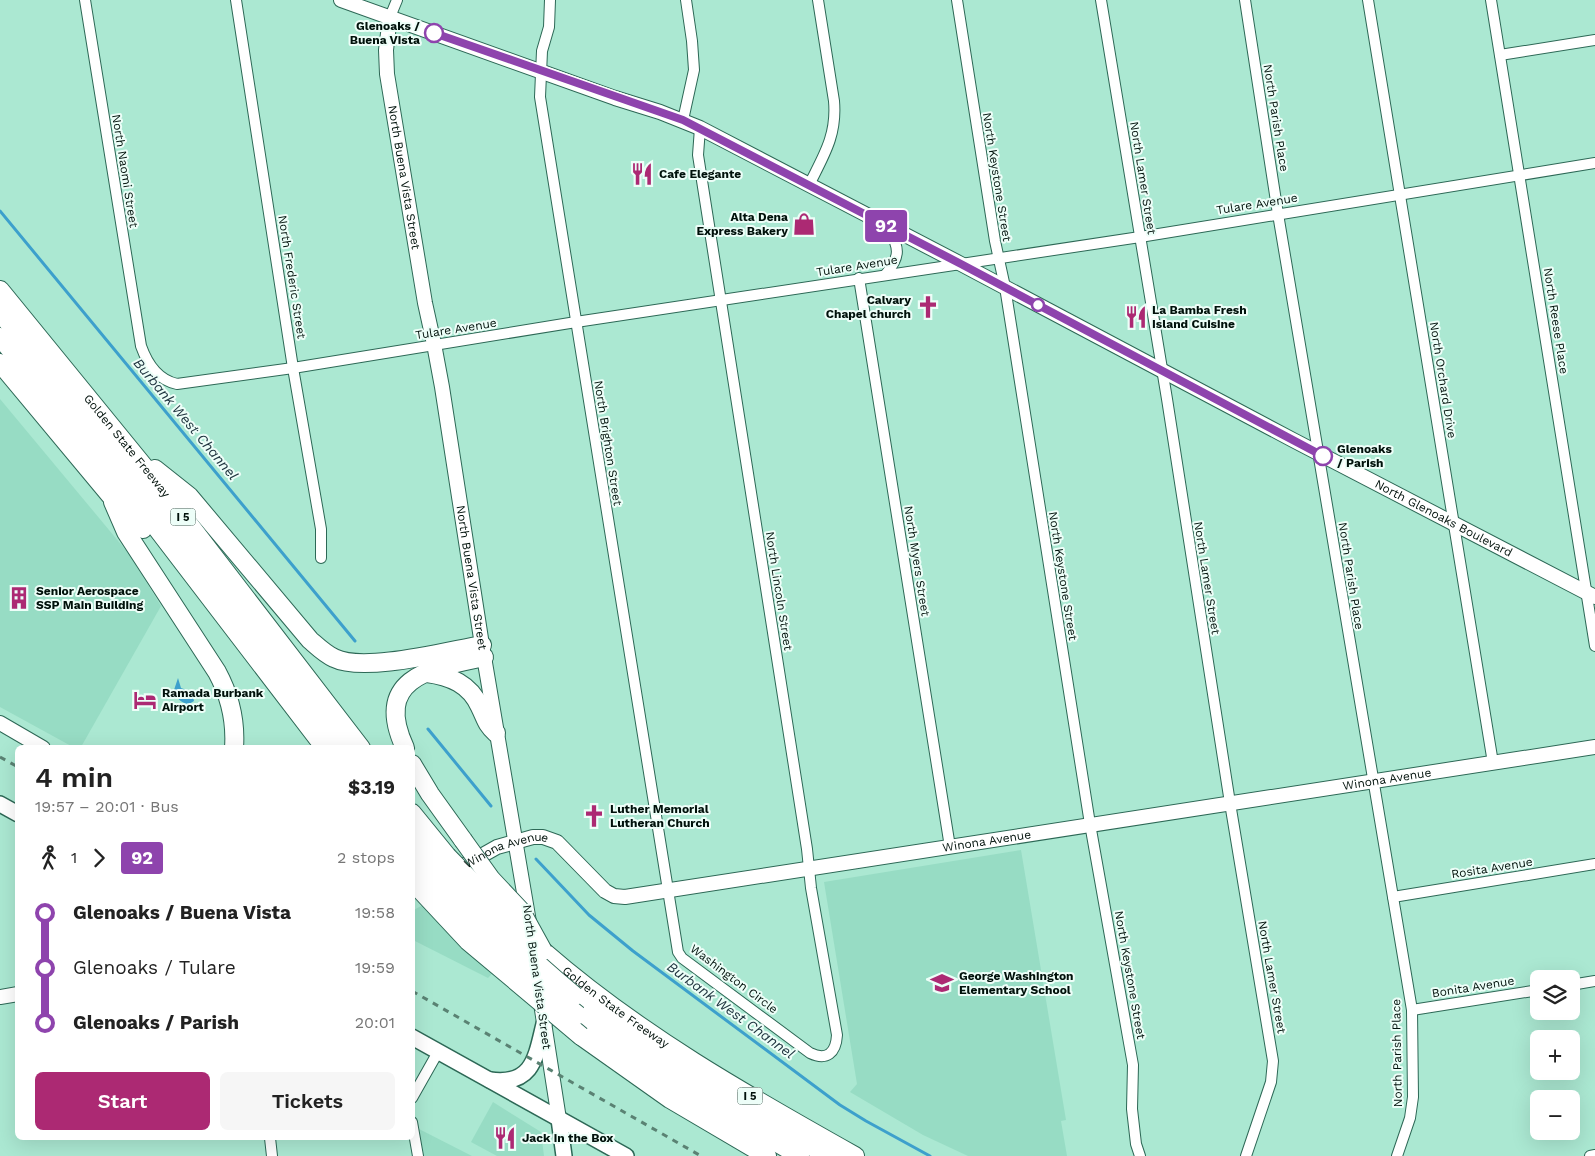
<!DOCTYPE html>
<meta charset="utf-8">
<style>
:root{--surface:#fff;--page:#f6f6f6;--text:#222;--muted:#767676;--accent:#ac2973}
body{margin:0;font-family:"Work Sans",sans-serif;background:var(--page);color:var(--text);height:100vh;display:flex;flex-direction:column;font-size:19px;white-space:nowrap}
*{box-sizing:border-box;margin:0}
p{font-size:16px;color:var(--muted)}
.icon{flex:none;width:28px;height:28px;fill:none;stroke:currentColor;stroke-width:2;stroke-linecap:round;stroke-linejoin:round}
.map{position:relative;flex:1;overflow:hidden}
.panel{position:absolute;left:15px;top:745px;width:400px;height:395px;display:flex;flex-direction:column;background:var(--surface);border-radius:8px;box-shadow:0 5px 20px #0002}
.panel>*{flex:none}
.badge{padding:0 10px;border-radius:4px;font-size:18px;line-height:32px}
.buttons{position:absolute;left:1530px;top:970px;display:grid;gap:10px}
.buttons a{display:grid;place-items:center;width:50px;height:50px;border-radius:8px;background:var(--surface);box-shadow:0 5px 20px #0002;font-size:25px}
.map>.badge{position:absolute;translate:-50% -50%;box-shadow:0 0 0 2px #fff}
.legs{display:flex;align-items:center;gap:8px;height:55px;padding:0 20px;font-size:16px}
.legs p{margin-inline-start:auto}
.head{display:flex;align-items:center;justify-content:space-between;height:85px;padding:0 20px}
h1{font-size:28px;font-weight:600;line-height:38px}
.action{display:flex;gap:10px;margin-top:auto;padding:10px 20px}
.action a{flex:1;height:58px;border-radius:8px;background:var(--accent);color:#fff;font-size:20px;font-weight:600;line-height:58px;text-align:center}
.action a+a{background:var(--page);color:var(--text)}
ul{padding:0 20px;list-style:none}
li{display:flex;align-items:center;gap:18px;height:55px;font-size:19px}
li i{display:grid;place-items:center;width:8px;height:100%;margin:0 6px;background:currentColor}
li i::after{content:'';width:12px;height:12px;margin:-6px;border:4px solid;border-radius:50%;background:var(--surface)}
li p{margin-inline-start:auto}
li:first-child i{background:linear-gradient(#0000 50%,currentColor 0)}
li:last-child i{background:linear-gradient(currentColor 50%,#0000 0)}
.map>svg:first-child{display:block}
</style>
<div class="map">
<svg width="1595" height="1156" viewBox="0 0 1595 1156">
<rect width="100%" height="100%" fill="#abe8d2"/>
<g fill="#97dcc4">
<path d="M0,399L129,554L161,606L81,747H73L0,707Z"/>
<path d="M1021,850L1066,1120L1061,1121L1067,1156H968L923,1135L850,1092L857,1084L824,882Z"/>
<path d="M472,878L509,955L488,978L413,940L412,911Z"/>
<path d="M493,1102L541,1132L544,1156H497L471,1142Z"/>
<path d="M419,1129L472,1156H424Z"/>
</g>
<path fill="#3da0cc" d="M178,678L181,688L192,692L194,701L189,704C180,703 177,698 174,690Z"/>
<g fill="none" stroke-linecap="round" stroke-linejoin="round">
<g stroke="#3da0cc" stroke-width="3">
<path d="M0,211L355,641"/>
<path d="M428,729L491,806"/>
<path d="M536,859L589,915L633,951L840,1105L866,1121L930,1156"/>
</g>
<defs>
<g id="street">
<path d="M85,0L141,346C147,363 158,380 177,384L293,368L576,322L1140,237L1595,163"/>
<path d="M236,0L293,368L321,529V558"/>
<path d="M550,0L549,27L542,51L540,97L678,952L682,958L810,1053C827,1061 836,1053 837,1035L811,888L807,849L703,187L698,155L700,128"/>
<path d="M957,0L995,241L1005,287L1090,824L1133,1065L1132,1109L1136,1144L1140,1156"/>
<path d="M1101,0L1167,399L1230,803L1273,1061L1271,1082L1246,1156"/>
<path d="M1245,0L1278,214L1412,1010L1413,1097L1410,1118L1397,1156"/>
<path d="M1368,0L1493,763"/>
<path d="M1491,0L1595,646"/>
<path d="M390,17L397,0"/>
<path d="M1500,55L1595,40"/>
<path d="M683,120L694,70L692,41L686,0"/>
<path d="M809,185C824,155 837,135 834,101L818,0"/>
<path d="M886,274C901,256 899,248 889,228"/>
<path d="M859,278L950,847"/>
<path d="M1393,897L1595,864"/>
<path d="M1571,985L1595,981"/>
<path d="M1412,1010L1539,990"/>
<path d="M412,1098L438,1052"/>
<path d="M412,1122L418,1156"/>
<path d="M270,1138L272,1156"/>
<path d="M1590,1156L1595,1155"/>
</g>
<g id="secondary">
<path id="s1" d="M341,0L615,98L660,112L700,128L961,264L1293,440L1595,597"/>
<path id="s2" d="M390,17L386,50L387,74L425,303L434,344L442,387L482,645L529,922"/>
<path d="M0,723L43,748"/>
<path id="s3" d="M451,873L497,847L533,837H543L557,842L605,891L614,896L625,897L1595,747"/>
<path d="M0,997L18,994"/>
<path d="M540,997L559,1119"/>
</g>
<g id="primary">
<path d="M0,804L18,814"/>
<path d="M412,1037L626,1156"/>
<path d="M490,1080C533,1086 536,1057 544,1024"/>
<path d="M559,1119L564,1156"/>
</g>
<g id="highway">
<path id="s4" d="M0,290L159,485L361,748"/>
<path d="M0,312L190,549L343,748"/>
<path d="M0,337L149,518L325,748"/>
<path d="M0,363L110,495L130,513L143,529"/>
<path d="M155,469L189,496L310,640C318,647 325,654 334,658C364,673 447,651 482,645"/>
<path d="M113,502L126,532L217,672C230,696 236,720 234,748"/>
<path d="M427,673C450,676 470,684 480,707C486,719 486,724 496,733"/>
<path d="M405,748C372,677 432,668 484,657"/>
<path d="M412,764L430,794L463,840"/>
<path d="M412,813L447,856"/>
<path d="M412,836L435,863"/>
<path d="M412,857L424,870"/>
<path id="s5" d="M543,951C638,1034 746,1095 855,1156"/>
<path d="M575,996L664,1061L828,1156"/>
<path d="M578,1015C647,1071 724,1112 800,1156"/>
<path d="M581,1036L670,1099L767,1156"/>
</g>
</defs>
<use href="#street" stroke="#2d6856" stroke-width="12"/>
<use href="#secondary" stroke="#2d6856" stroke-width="16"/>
<use href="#primary" stroke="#2d6856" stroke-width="18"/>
<use href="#highway" stroke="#2d6856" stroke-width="20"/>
<use href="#street" stroke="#fff" stroke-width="10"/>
<use href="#secondary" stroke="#fff" stroke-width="14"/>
<use href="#primary" stroke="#fff" stroke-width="15"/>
<use href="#highway" stroke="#fff" stroke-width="18"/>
<g stroke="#5a8273" stroke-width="3" stroke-dasharray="6 6" stroke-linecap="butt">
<path d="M0,757L18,767"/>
<path d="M412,991L701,1156"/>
</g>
<defs>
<g id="highway-bridge">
<path d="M463,840L491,879L521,911L543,951"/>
<path d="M447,856L500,910L530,938"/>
<path d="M435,863C479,911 525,954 575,996"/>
<path d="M424,870C470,924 522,971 578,1015"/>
<path d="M412,881L468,941L581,1036"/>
</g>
</defs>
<use href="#highway-bridge" stroke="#2d6856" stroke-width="20" stroke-linecap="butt"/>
<use href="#highway-bridge" stroke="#fff" stroke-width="18"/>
</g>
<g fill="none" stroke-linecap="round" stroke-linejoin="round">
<defs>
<path id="line-1" d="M434,33L683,120L961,264L1323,456"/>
</defs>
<use href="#line-1" stroke="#fff" stroke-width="11"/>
<use href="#line-1" stroke="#8e44ad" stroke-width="8"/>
</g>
<defs>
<symbol id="restaurant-bare" viewBox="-9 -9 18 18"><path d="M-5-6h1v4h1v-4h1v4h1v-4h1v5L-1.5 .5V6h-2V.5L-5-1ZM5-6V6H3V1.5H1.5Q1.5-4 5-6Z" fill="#ac2973" stroke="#edfef8" stroke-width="2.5" paint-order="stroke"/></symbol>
<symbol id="shop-bare" viewBox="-9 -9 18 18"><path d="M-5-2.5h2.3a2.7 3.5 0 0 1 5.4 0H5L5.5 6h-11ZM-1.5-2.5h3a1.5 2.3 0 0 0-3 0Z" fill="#ac2973" stroke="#edfef8" stroke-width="2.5" paint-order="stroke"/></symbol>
<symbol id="church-bare" viewBox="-9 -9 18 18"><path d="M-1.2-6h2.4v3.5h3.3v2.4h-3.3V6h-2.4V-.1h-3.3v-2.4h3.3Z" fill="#ac2973" stroke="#edfef8" stroke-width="2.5" paint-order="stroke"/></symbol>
<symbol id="building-bare" viewBox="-9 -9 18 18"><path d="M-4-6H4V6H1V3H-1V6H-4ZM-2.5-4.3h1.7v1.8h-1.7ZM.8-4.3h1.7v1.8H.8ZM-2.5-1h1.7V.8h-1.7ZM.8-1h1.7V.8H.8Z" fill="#ac2973" stroke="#edfef8" stroke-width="2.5" paint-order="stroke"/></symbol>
<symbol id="hotel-bare" viewBox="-9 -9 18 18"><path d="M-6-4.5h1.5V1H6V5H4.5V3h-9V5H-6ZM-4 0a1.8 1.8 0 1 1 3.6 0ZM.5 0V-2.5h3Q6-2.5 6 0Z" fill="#ac2973" stroke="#edfef8" stroke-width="2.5" paint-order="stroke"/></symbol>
<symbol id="school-bare" viewBox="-9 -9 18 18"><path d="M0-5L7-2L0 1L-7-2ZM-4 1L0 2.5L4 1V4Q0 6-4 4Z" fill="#ac2973" stroke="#edfef8" stroke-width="2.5" paint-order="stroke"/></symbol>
</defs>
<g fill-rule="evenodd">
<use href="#restaurant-bare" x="626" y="158" width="32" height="32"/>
<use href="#shop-bare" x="788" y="208" width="32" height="32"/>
<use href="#church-bare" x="912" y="291" width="32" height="32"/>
<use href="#restaurant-bare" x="1120" y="301" width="32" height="32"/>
<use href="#building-bare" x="3" y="582" width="32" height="32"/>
<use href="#hotel-bare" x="129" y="684" width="32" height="32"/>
<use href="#church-bare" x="578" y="800" width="32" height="32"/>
<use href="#school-bare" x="926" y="967" width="32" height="32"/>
<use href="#restaurant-bare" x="489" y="1122" width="32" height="32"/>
</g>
<g fill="#fff" stroke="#8e44ad" stroke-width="2.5">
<circle cx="434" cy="33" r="9"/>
<circle cx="1038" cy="305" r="6"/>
<circle cx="1323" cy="456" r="9"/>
</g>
<g text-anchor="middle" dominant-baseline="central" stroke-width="4" stroke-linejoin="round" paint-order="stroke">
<g fill="#edfef8" stroke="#475852" stroke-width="1">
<rect x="170.5" y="508.5" width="25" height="17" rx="4"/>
<rect x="737.5" y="1087.5" width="25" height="17" rx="4"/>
</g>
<g font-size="11" font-weight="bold" fill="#00110b">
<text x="183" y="517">I 5</text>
<text x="750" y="1096">I 5</text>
</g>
<g font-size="12" font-weight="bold" fill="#00110b" stroke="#edfef8" text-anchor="end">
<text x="420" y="26">Glenoaks /<tspan x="420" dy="14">Buena Vista</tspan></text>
<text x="1337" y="449" text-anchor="start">Glenoaks<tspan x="1337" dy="14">/ Parish</tspan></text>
</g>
<g font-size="12" fill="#00110b" stroke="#edfef8">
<text transform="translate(1276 118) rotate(81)">North Parish Place</text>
<text transform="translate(125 171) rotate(81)">North Naomi Street</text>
<text transform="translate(997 177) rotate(81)">North Keystone Street</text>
<text stroke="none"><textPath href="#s2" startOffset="162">North Buena Vista Street</textPath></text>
<text transform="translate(1143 178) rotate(81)">North Lamer Street</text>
<text transform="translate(1257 204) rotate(-9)">Tulare Avenue</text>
<text transform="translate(857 266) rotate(-9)">Tulare Avenue</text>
<text transform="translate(292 277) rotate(81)">North Frederic Street</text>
<text transform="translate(1556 321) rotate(81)">North Reese Place</text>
<text transform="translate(456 329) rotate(-9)">Tulare Avenue</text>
<text transform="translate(1443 380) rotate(81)">North Orchard Drive</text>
<text transform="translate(608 443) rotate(81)">North Brighton Street</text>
<text stroke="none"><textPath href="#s4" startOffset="201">Golden State Freeway</textPath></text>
<text stroke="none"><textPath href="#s1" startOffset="1221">North Glenoaks Boulevard</textPath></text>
<text transform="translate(917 561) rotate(81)">North Myers Street</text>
<text transform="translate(1063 576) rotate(81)">North Keystone Street</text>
<text transform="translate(1351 576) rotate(81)">North Parish Place</text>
<text stroke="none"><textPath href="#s2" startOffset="568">North Buena Vista Street</textPath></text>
<text transform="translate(1207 578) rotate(81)">North Lamer Street</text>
<text transform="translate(779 591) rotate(81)">North Lincoln Street</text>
<text stroke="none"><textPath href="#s3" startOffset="976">Winona Avenue</textPath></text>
<text stroke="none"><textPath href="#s3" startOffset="571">Winona Avenue</textPath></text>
<text stroke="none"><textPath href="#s3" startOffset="61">Winona Avenue</textPath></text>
<text transform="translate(1492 868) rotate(-9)">Rosita Avenue</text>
<text transform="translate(1130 975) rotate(80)">North Keystone Street</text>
<text transform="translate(537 977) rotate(82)">North Buena Vista Street</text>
<text transform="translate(1272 977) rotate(80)">North Lamer Street</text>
<text transform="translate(734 979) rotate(37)">Washington Circle</text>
<text transform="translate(1473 987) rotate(-9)">Bonita Avenue</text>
<text stroke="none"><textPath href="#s5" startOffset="92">Golden State Freeway</textPath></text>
<text transform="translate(1397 1053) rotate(-91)">North Parish Place</text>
</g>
<g font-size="12" font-weight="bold" fill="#00110b" stroke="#edfef8" text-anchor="start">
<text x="659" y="174">Cafe Elegante</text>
<text x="788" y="217" text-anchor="end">Alta Dena<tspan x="788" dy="14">Express Bakery</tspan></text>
<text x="911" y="300" text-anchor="end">Calvary<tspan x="911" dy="14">Chapel church</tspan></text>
<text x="1152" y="310">La Bamba Fresh<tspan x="1152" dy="14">Island Cuisine</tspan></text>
<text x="36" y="591">Senior Aerospace<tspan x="36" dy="14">SSP Main Building</tspan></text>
<text x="162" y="693">Ramada Burbank<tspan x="162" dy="14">Airport</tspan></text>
<text x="610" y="809">Luther Memorial<tspan x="610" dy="14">Lutheran Church</tspan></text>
<text x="959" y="976">George Washington<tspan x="959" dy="14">Elementary School</tspan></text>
<text x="522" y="1138">Jack in the Box</text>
</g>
<g font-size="14" font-style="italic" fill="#213641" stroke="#edfef8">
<text transform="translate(186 419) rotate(50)">Burbank West Channel</text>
<text transform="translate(731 1010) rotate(36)">Burbank West Channel</text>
</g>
</g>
</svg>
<div class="buttons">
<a><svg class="icon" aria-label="layers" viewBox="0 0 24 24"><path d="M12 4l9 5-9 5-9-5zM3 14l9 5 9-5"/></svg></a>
<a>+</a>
<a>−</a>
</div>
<b class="badge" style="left:886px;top:226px;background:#8e44ad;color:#fff">92</b>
<section class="panel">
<div class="head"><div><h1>4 min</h1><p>19:57 – 20:01 · Bus</p></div><b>$3.19</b></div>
<div class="legs"><svg class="icon" aria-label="walk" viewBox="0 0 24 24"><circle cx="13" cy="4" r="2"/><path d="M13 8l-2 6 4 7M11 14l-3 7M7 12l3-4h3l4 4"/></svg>1<svg class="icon" aria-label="forward" viewBox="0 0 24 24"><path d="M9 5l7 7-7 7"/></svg><b class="badge" style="background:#8e44ad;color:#fff">92</b><p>2 stops</p></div>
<ul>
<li><i style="color:#8e44ad"></i><b>Glenoaks / Buena Vista</b><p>19:58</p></li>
<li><i style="color:#8e44ad"></i><span>Glenoaks / Tulare</span><p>19:59</p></li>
<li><i style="color:#8e44ad"></i><b>Glenoaks / Parish</b><p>20:01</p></li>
</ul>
<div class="action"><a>Start</a><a>Tickets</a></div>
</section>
</div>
